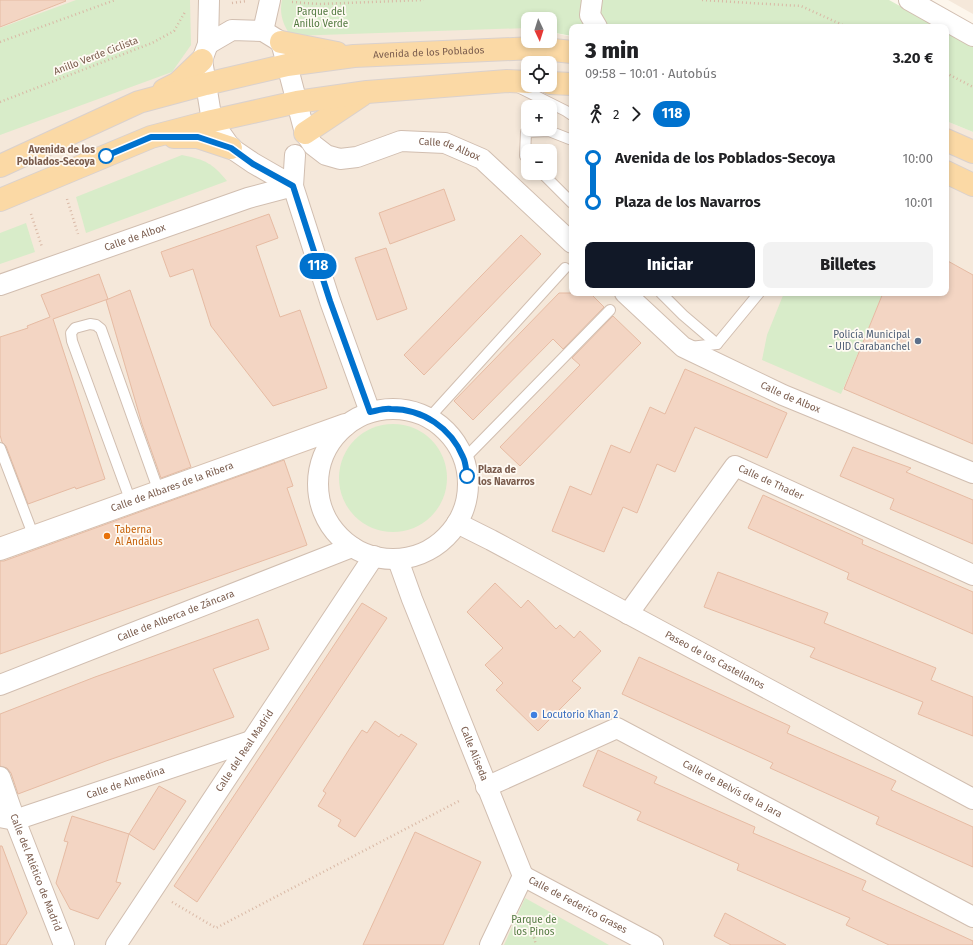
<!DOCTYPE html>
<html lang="es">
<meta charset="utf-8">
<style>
:root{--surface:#fff;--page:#f2f2f2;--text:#202124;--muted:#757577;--accent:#111827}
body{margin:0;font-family:"Fira Sans",sans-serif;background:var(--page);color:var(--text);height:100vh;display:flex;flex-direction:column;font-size:15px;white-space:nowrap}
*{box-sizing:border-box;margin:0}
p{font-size:13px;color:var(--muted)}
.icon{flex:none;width:22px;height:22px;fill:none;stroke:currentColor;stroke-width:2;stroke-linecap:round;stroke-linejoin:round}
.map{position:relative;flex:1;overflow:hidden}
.details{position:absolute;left:569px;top:24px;width:380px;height:272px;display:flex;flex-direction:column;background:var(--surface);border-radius:8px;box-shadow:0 2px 6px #0003}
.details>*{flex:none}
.badge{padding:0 8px;border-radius:13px;font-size:14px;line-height:26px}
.needle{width:26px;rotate:176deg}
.tools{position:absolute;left:521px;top:12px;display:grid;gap:8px}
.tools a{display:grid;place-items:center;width:36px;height:36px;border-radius:8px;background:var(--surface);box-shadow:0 2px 6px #0003;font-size:20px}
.map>.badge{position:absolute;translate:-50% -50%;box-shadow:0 0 0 2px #fff}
.legs{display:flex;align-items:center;gap:6px;height:44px;padding:0 16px;font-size:13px}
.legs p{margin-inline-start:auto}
.head{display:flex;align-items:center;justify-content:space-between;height:68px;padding:0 16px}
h1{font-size:22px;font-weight:800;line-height:30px}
.action{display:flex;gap:8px;margin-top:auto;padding:8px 16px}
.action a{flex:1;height:46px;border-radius:8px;background:var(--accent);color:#fff;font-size:16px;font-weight:800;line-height:46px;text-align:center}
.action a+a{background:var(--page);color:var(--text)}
ul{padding:0 16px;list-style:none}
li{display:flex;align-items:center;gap:14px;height:44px;font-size:15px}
li i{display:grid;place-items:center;width:6px;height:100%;margin:0 5px;background:currentColor}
li i::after{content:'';width:10px;height:10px;margin:-5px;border:3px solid;border-radius:50%;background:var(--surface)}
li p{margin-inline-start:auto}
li:first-child i{background:linear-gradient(#0000 50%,currentColor 0)}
li:last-child i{background:linear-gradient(currentColor 50%,#0000 0)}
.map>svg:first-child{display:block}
</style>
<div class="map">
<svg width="973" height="945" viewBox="0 0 973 945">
<rect width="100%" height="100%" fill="#fdf6ec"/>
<g fill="#f5e8da" fill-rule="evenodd">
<path d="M0,0H474L523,28H528V41H550V32L572,37V293H946V121L973,132V945H0ZM528,63H550V85H528ZM528,107H550V129H528ZM528,151H550V173H528Z"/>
<path d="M948,0H973V14Z"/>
</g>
<g fill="#d8ecc9">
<path d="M76,0H190L191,45L172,72L0,135V28Z"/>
<path d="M282,0H889L938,27H572V36L550,32V19H528V28L291,36C283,25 279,13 282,0Z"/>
<path d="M946,32L973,47V132L946,121Z"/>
<path d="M182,155C206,160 212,163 227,181L86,233L76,197Z"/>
<path d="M26,223L35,252L0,264V233Z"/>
<path d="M784,293H883L841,394L762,360L767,335Z"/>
<circle cx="393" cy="478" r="54"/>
<path d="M525,898L609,945H504Z"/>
</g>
<g fill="#f3d5c3" stroke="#e6bba3">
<path d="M0,0H65L66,1L0,27Z"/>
<path d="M444,189L455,220L390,244L379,213Z"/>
<path d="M269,214L278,238L256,246L280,317L300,310L327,388L273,406L211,326L193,269L170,277L161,252Z"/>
<path d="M521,235L541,254L424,375L404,355Z"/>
<path d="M386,248L407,309L377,320L355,258Z"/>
<path d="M946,260L973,275V444L844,389L883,293H946Z"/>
<path d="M99,274L108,299L53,319L105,479L76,489L75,487L28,504L6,446L2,442L0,435V337L28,328L27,326L50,317L41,295Z"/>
<path d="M130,290L191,467L161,478L142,424L106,300Z"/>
<path d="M559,293H590L604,307L563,349L553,339L473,420L454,401Z"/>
<path d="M613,316L641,343L520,466L500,447L580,365L572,358Z"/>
<path d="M685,369L787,413L767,458L695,427L675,472L657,464L637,513L623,507L604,552L552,531L570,486L591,495L611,445L630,453L650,407L665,414Z"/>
<path d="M853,447L911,468L906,472L973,500V544L890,509L894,499L840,476Z"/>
<path d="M284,460L293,486L287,488L307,545L0,654V561H4Z"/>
<path d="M763,495L863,540L862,544L973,592V634L847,579L849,573L748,528Z"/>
<path d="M718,572L828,613L824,623L936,668L931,680L973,697V736L918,714L923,702L810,657L815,648L704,607Z"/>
<path d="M495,583L521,608L528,600L556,629L560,625L574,638L580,631L601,651L572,681L581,688L538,731L496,690L503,683L485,665L503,648L467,612Z"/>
<path d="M362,603L387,618L197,902L174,886Z"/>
<path d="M258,619L269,649L213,669L234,717L106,761L18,794L11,773L7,768L0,766V714L95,677Z"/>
<path d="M639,657L790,726L787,733L896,781L891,790L973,827V867L876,824L879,817L770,768L773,763L622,694Z"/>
<path d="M375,721L399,737L401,734L417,744L355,837L338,826L341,820L318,806L326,793L323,791L350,748L362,730L367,733Z"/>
<path d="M598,750L657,777L654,783L755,827L753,833L866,881L862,890L973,941V945H889L846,925L850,918L737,870L739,864L637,820L641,812L583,786Z"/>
<path d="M159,786L186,801L154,850L129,834Z"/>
<path d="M72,816L129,834L116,882L121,883L98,919L70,909L56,883L68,842L64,841Z"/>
<path d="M415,832L481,862L443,945H363Z"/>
<path d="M0,846H2L27,913L6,945H0Z"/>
<path d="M725,913L786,945H731L714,936Z"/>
</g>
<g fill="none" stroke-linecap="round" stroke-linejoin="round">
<defs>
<g id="lane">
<path d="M518,87L566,111L572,115"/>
<path d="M528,159L525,156L526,132L549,131L572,140"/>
<path d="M542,173L572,203"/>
<path d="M661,293L683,315L717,344"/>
<path d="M690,347L717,344L759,293"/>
<path d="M429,418L565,268"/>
<path d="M0,448L34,537"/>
<path d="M464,459L610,310"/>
<path d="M131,502L72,341L71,333L75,328L90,324L96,325L101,329L159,492"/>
</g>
<g id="street">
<path d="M209,0L208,44L202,60L212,121L231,148L253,163L293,186"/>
<path d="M592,0L590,15L597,27"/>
<path d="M909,0L973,36"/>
<path d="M263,31L270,0"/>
<path id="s1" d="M208,44L232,30L263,31L281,42L305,133L313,145L326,155L340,159L357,157L401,141L445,143L482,159L572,243"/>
<path d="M295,155L293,186L330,301L370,412"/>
<path id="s2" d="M0,285L248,198L293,186"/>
<path id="s3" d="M625,293L683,347L783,395L973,473"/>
<circle cx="393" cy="484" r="75"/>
<path id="s4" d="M457,523L491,540L973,799"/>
<path id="s5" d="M398,560L412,599L523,876L490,945"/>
<path id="s6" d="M628,614L735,466L973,575"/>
<path id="s7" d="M0,685L352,547"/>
<path id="s8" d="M0,777L15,820L64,945"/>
<path id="s9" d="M486,787L617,728L973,917"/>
<path id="s10" d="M0,817L15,820L251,741"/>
<path id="s11" d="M523,876L653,945"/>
<path id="s12" d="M116,945L374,556"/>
</g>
<g id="secondary">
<path id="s13" d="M0,549L345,425"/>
</g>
<g id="primary">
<path d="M281,42L337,53"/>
<path d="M550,83L572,84"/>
<path d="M164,90L178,83L202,60"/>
<path d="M305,133L362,95"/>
<path d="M174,137H198L231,148"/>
<path d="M946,140L973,152"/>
<path id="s14" d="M0,166L139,102L206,84L287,65L354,56L534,48L572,52"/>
<path d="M946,172L973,185"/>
<path d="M0,200L151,137L212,121L297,102L367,92L507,81L528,82"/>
</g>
</defs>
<use href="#lane" stroke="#d1beb0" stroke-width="12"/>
<use href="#street" stroke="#d1beb0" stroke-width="22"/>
<use href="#secondary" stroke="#d6c0b0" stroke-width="24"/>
<use href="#primary" stroke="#dad1cd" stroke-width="24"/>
<g stroke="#d9b8a5" stroke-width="2.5" stroke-dasharray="1 3" stroke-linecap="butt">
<path d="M702,0L801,6L847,27"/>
<path d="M292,2L319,4L424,0"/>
<path d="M232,3L247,1"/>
<path d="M0,42L115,0"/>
<path d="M946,73L973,87"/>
<path d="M0,102L152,43L174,31L185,12"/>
<path d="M67,199L78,234"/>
<path d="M31,214L42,247"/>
<path d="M172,902L216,928L459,801"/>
<path d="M529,918L536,945"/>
</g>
<use href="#lane" stroke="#fff" stroke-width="10"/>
<use href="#street" stroke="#fff" stroke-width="20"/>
<use href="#secondary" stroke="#fff" stroke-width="22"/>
<use href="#primary" stroke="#fbd9a5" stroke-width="22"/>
</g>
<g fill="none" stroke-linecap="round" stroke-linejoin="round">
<defs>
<path id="line-1" d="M106,156L151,137H198L231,148L253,164L293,186L330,301L370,412C376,411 384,408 391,409C423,409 451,428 463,457C466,463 466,470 467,476"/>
</defs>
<use href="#line-1" stroke="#fff" stroke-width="9"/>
<use href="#line-1" stroke="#0072ce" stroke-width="6"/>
</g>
<g fill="#fff" stroke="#0072ce" stroke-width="2">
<circle cx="106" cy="156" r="7"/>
<circle cx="467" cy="476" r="7"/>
</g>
<circle fill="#5c6f8a" stroke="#fffaf3" stroke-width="1.5" cx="918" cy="341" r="4"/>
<circle fill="#e8710a" stroke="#fffaf3" stroke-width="1.5" cx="107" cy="536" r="4"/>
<circle fill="#3f7fe0" stroke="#fffaf3" stroke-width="1.5" cx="534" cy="715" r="4"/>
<g text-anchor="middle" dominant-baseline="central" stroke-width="3.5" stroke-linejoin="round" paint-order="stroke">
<g font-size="10" fill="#537a41" stroke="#fffaf3">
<text x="321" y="12">Parque del<tspan x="321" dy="12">Anillo Verde</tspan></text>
<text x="534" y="920">Parque de<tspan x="534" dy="12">los Pinos</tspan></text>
</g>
<g font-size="10" fill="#7a5c4d" stroke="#fffaf3">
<text stroke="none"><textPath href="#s14" startOffset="448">Avenida de los Poblados</textPath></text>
<text transform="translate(96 56) rotate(-21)">Anillo Verde Ciclista</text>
<text stroke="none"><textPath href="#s1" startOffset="333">Calle de Albox</textPath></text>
<text stroke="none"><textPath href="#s2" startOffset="143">Calle de Albox</textPath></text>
<text stroke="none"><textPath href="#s3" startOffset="198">Calle de Albox</textPath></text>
<text stroke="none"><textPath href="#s6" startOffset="222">Calle de Thader</textPath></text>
<text stroke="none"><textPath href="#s13" startOffset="183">Calle de Albares de la Ribera</textPath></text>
<text stroke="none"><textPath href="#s7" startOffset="189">Calle de Alberca de Záncara</textPath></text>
<text stroke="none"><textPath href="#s4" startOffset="292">Paseo de los Castellanos</textPath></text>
<text stroke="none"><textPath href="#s12" startOffset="233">Calle del Real Madrid</textPath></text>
<text stroke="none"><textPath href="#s5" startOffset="208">Calle Aliseda</textPath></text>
<text stroke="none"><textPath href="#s10" startOffset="132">Calle de Almedina</textPath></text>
<text stroke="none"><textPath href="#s9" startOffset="274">Calle de Belvís de la Jara</textPath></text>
<text stroke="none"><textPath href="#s8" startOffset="102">Calle del Atlético de Madrid</textPath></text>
<text stroke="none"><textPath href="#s11" startOffset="62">Calle de Federico Grases</textPath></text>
</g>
<g font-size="10" font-weight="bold" fill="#7a5c4d" stroke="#fffaf3" text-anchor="end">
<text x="95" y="150">Avenida de los<tspan x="95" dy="12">Poblados-Secoya</tspan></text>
<text x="478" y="470" text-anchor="start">Plaza de<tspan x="478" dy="12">los Navarros</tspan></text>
</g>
<g font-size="10" fill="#4e5e75" stroke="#fffaf3" text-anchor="end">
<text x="910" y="335">Policía Municipal<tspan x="910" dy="12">- UID Carabanchel</tspan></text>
</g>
<g font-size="10" fill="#c56008" stroke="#fffaf3" text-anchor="start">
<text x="115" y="530">Taberna<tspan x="115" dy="12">Al Andalus</tspan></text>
</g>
<g font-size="10" fill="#366cbe" stroke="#fffaf3" text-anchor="start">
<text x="542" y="715">Locutorio Khan 2</text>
</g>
</g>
</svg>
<div class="tools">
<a><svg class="needle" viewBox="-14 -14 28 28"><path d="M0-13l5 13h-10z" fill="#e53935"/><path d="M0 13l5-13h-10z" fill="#757577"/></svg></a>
<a><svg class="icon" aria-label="locate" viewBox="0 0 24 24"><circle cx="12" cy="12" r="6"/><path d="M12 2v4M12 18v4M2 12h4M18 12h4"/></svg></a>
<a>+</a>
<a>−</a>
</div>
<b class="badge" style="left:318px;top:266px;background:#0072ce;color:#fff">118</b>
<section class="details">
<div class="head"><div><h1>3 min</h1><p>09:58 – 10:01 · Autobús</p></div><b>3.20 €</b></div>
<div class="legs"><svg class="icon" aria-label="walk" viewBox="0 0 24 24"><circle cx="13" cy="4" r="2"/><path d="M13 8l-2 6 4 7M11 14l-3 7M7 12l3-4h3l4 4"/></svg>2<svg class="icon" aria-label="forward" viewBox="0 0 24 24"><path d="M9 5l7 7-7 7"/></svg><b class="badge" style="background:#0072ce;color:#fff">118</b></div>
<ul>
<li><i style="color:#0072ce"></i><b>Avenida de los Poblados-Secoya</b><p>10:00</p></li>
<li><i style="color:#0072ce"></i><b>Plaza de los Navarros</b><p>10:01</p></li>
</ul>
<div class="action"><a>Iniciar</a><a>Billetes</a></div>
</section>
</div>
